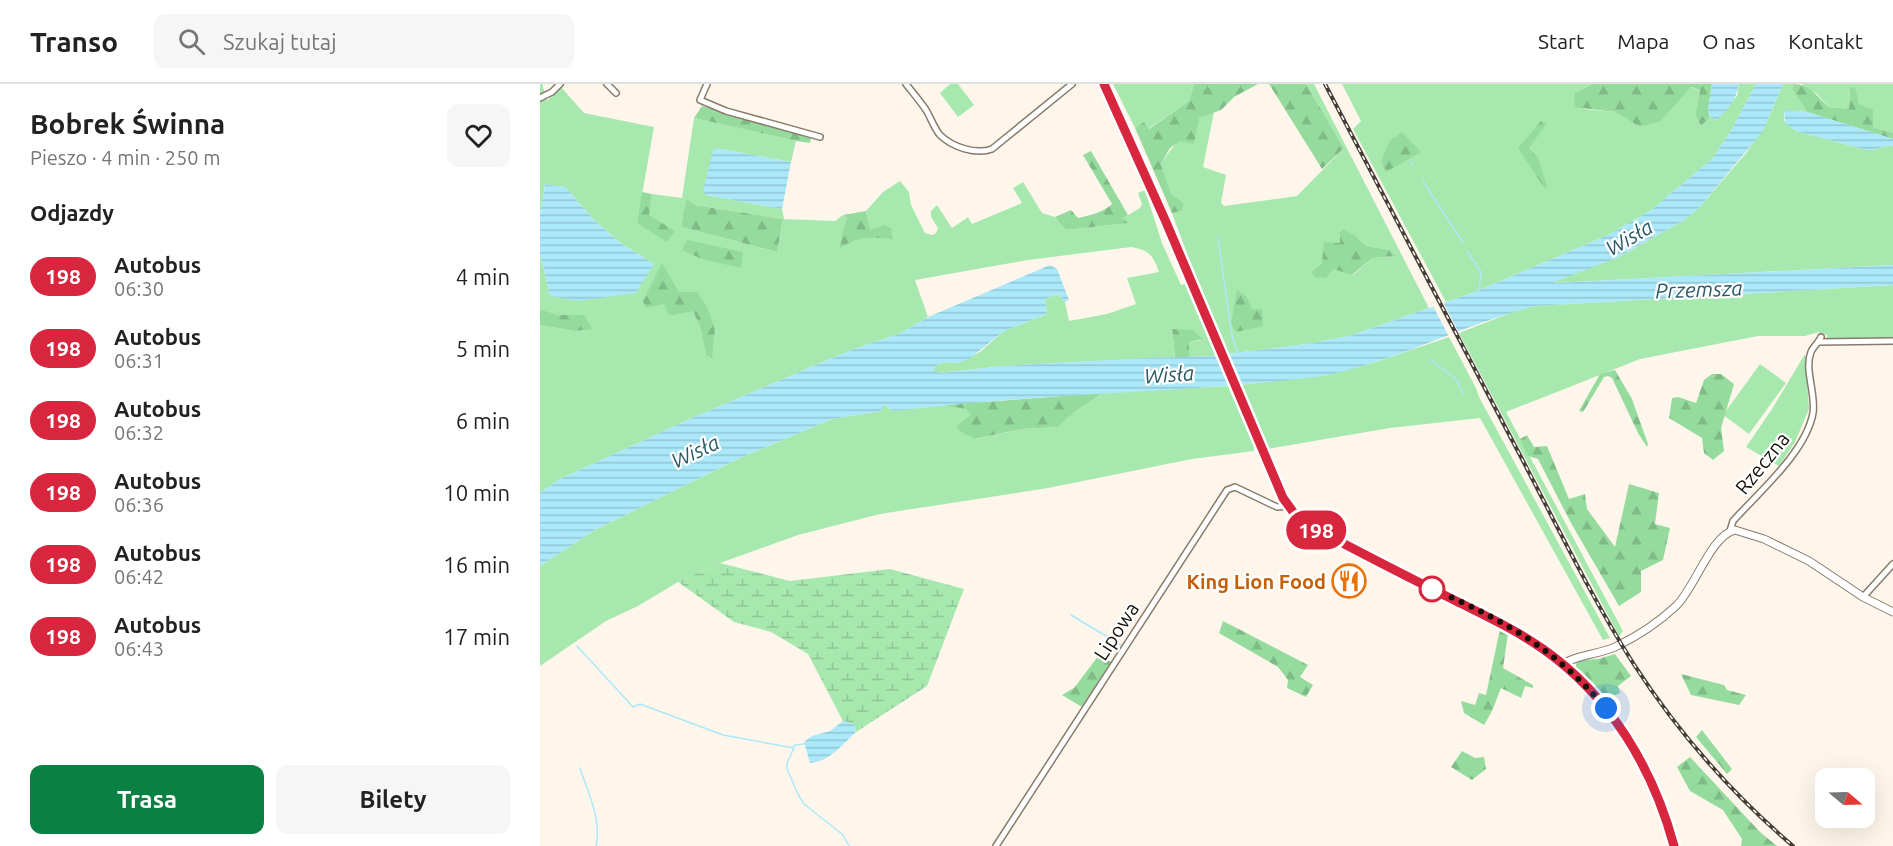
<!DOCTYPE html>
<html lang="pl">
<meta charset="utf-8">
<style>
:root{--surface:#fff;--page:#f6f6f6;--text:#222;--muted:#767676;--line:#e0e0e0;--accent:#0b8043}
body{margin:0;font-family:Ubuntu,sans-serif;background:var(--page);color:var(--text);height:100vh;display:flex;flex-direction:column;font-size:22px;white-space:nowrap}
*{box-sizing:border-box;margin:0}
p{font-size:20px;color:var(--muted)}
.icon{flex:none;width:33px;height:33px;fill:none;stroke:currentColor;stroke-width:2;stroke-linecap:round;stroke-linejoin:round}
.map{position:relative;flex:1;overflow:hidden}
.drawer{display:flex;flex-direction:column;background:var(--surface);width:540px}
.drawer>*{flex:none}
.badge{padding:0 12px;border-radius:20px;font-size:21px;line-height:39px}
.needle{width:39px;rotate:109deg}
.tools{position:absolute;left:1275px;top:684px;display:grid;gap:12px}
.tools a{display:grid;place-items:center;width:60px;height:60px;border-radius:12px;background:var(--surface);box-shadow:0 6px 24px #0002;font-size:30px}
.you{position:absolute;width:30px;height:30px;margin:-15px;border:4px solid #fff;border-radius:50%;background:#1a73e8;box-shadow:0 0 0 9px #1a73e833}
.map>.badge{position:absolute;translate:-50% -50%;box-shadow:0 0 0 3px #fff}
h2{padding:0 30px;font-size:22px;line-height:54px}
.round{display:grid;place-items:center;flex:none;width:63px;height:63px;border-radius:12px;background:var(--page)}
.summary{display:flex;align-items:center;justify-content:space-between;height:102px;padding:0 30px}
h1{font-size:28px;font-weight:600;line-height:45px}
.primary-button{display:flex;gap:12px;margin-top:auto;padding:12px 30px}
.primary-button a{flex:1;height:69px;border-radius:12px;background:var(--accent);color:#fff;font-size:24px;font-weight:600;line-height:69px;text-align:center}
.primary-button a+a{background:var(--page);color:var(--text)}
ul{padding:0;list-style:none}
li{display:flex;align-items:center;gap:18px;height:72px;padding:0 30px}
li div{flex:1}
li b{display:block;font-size:22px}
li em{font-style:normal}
li .badge{min-width:66px;font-weight:700;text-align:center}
header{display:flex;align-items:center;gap:36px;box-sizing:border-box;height:84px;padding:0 30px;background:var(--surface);border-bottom:2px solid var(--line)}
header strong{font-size:28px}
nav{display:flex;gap:33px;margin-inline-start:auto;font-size:21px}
.search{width:420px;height:54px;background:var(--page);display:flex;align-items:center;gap:15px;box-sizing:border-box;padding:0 21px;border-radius:12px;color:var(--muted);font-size:22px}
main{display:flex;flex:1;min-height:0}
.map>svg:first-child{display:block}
</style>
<header>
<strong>Transo</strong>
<div class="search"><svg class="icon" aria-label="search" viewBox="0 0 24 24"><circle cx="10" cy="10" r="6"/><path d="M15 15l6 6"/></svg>Szukaj tutaj</div>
<nav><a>Start</a><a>Mapa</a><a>O nas</a><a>Kontakt</a></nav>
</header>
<main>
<section class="drawer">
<div class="summary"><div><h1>Bobrek Świnna</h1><p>Pieszo · 4 min · 250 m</p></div><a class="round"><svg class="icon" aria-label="heart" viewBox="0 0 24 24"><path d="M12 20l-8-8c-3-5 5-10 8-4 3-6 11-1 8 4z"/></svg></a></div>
<h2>Odjazdy</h2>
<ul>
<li><span class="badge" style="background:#d7263d;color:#fff">198</span><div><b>Autobus</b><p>06:30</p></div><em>4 min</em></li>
<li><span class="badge" style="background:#d7263d;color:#fff">198</span><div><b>Autobus</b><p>06:31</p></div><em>5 min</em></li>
<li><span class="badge" style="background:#d7263d;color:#fff">198</span><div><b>Autobus</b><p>06:32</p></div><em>6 min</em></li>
<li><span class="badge" style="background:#d7263d;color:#fff">198</span><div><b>Autobus</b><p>06:36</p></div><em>10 min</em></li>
<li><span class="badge" style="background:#d7263d;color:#fff">198</span><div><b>Autobus</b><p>06:42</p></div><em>16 min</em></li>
<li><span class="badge" style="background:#d7263d;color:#fff">198</span><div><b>Autobus</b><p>06:43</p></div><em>17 min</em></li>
</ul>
<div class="primary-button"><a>Trasa</a><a>Bilety</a></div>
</section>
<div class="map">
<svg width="1353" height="762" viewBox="0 0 1353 762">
<defs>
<pattern id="forest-firs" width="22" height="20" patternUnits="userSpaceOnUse" patternTransform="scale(1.5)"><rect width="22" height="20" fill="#95db9e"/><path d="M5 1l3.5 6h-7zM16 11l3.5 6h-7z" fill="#80bb87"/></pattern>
<pattern id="wetland-marsh" width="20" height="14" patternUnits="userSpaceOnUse" patternTransform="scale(1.5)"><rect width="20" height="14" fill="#a7e8af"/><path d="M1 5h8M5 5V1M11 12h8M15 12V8" fill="none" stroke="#8fc695"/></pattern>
<pattern id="water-rules" width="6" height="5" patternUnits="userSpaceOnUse" patternTransform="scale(1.5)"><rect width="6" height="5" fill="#abe8f9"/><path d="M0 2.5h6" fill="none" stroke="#92c6d4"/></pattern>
</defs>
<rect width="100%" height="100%" fill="#fff6eb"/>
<g fill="#a7e8af" fill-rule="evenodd">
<path d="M0,0H2L7,17L21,3L44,29L114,43L97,139L108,131L112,110L142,114L154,34L256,57L251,78L175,64L166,111L242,125L244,135L295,137L303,131L307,134L303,146L315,155L333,152L352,156L330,147L326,127L343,108L360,97L369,108L371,121L385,149L392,151L396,149L398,144L391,133V127L397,121L412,144L428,133L432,140L482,119L473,104L483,98L502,129L515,133L526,146L588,139L583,134L600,124L602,120L598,109L605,106L622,159L641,201L646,199L676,272L649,273V258L662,256L632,245L635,273L463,282L400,289L393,287L395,282L404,278L418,279L440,268L464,247L507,230L505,215L518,210L525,218L529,237L567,230L596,220L587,194L619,188C613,171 609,166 591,163L488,176L375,196L388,233L359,250L311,266L152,334L20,395L0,409V241L34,247L44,231H19L0,225V170L10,211L114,180L82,160L55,137L25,103L5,100L0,130ZM146,116L155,121L243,135L237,168L141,143ZM132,197L139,208L175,244L166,271L160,243L153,226L129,232L125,220Z"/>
<path d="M410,0H418L434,21L418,33L400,9Z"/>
<path d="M573,0H654L649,17L608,45L604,38L595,44Z"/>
<path d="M766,0H774L889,224L809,252L767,260L687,270L656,194L632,129L642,127L631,111L621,80C626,71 653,37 661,33C665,31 670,30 674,28L663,83L686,91L681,119L684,122L757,112L804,64ZM817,153L826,162L850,166L854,172L832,174L813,191L792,184L771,188L782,179L801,159Z"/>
<path d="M802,0H1052L1035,9L1044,25L1075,28L1100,43L1120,38L1150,3L1160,6L1155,31L1161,42L1170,33L1176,36L1197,12L1199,0H1216L1192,45L1173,74L1110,127L1066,152L935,208L906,218L813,45L821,37Z"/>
<path d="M1243,0H1253L1252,5L1267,28L1244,26V37L1256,47L1327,66C1337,67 1343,60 1353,62V181L1017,199L1013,197L1077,174L1141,138L1158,125L1207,68L1229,33Z"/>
<path d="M1261,0H1353V49L1333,43L1310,4L1309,25L1289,23L1276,9Z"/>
<path d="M1353,201V255L1287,257V251L1279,248L1265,252H1218L1100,275L966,328L1083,547L1079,552L919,249L978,226L995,222Z"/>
<path d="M909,253L936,304L939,313L1070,554L1063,556L940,334L850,344L727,365L700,301L787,291L836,278Z"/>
<path d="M1265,270L1269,325L1255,358L1239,382L1206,363L1232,325Z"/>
<path d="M1220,280L1246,299L1209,350L1183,331Z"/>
<path d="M689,302L714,362V367L652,375L508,404L340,430L258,451L180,479L138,498L98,522L66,537L0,582V482L55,446L200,374L292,335L341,327L343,320L353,327C369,325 424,314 432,331C435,338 434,348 436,355L482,345L518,343L536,327L563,309Z"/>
</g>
<g fill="url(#forest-firs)">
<path d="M654,0H718L694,13L681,26L659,34L654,60L640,57L630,64L621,80L631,110L643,119L642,127L632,129L595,44L604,38L609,45L649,17Z"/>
<path d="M729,0H766L804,64L782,85Z"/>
<path d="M1052,0H1172L1168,26L1170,33L1161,42L1155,31L1160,6L1151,3L1120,38L1100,43L1075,28L1034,23L1035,9Z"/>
<path d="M1253,0C1271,0 1276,12 1289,23L1309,25L1310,4L1315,3L1319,20L1333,26V43L1353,49V55L1267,28L1252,5Z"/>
<path d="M162,22L271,54L270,59L256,57L154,34Z"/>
<path d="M1001,37L1007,39L989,64L998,74L1007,102L1005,105L978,64Z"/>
<path d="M862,48L881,68L846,88L841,77L850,57Z"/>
<path d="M551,67L588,131L583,134L589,139L526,146L515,133L531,126L538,134C550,131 563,129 572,120L543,71Z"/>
<path d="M102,108L112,110L109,131L135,147L127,158L97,139Z"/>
<path d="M146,115L155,121L243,135L237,168L141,143Z"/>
<path d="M326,127L330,146L345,141L351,145L353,156C330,152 320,152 300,164L303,146L307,134L303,131Z"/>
<path d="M803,145L817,153L826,162L850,166L855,172L832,174L812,191L793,185L786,194L775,193L771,188L782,179L784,158L800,159V148Z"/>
<path d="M147,156L203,168L201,184L162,175L142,166Z"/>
<path d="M122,179L139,208H157L167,223L175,244L172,274L166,271L160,243L153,227L129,232L124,220L106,224L103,217Z"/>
<path d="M697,206L706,212L712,225H722L723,242L696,248L691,240Z"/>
<path d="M0,225L19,231H44L52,245L34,247L0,241Z"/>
<path d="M632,245L653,246L663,255L649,258V273H635Z"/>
<path d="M1075,286L1092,315L1108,360L1107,363L1098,349L1072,294L1068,292L1064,293L1043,328L1039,327L1060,290Z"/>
<path d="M1172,290H1181L1194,300L1181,344L1184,367L1173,376L1164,369L1162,354L1129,334L1132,314L1138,313L1156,319L1164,296Z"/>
<path d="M563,309L536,327L518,343L482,345L435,355L421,348L416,342L431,331L426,325L403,321Z"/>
<path d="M987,351L994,363L1007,362L1029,415L1045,410L1047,425L1075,463L1089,400L1119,409L1115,440L1130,444L1123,476L1101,487V508L1079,522L1031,439L998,375L988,372L980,355Z"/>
<path d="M683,537L768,581L760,593L773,601L766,613L747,604L748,596L738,583L679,549Z"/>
<path d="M960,545L968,550L963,584L993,601V604L985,602L981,614L961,604L952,627L944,641L924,629L921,617L935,621L939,609L946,611Z"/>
<path d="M1075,570L1091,592L1078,602L1080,609L1065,615L1036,584V580L1039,576L1058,575Z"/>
<path d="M559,571L571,578L542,623L522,611L534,604Z"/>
<path d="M1141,590L1184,601L1187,606L1206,611L1199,621L1151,611Z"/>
<path d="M1162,646L1192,685L1187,690L1156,653Z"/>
<path d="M922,667L935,674L944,673L946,685L932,696L911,683Z"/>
<path d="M1150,673L1220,748L1237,762H1201L1202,755L1183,726L1150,707L1137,683Z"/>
</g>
<path fill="url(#wetland-marsh)" d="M180,479L250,497L350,485L424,505L387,602L316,648L314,640L303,637L268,570L231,548L194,538L138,498Z"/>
<g fill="url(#water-rules)">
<path d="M1172,0H1199C1196,16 1188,26 1176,36L1170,33L1168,26Z"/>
<path d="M1216,0H1243L1223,47L1158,125L1141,138L1077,174L1014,198L1017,199L1353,181V201L995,222C925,240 861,275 788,291C772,294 755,295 739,297C690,302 642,305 594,308C513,312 433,318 353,327L344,320L341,327L292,335L200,374L55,446L0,482V409L20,395L152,334L311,266L359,250L388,233L510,181L517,185L529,216L525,218L518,210L505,215L507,230L464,247L429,275L418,279L404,278L395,282L394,287L400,289L463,282L607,274L671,272L767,260L809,252L935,208L1066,152L1110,127L1173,74L1192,45Z"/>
<path d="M1244,26L1267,28L1353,55V62C1343,60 1337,67 1327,66L1267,50L1256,47L1245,39Z"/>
<path d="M175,64L251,78L242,125L166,111L163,107L173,67Z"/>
<path d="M5,100L25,103L55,137L82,160L114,180L96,209L38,217L10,212L0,170V130Z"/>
<path d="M303,637L314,640L316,648C303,660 289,678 270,679L264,658L272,652L290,647Z"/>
</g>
<path fill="#fff6eb" d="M902,216L920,251L910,255L892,220Z"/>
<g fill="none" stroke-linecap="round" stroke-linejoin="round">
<g stroke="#abe8f9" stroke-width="1.5">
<path d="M870,77L873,81"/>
<path d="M883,97L923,159"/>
<path d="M678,154L692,252L698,269"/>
<path d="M927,167L941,188L939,207"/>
<path d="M890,275L917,296L923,310"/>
<path d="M531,531L581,561"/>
<path d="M37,562L93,623L100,620L183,651L254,664L247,679V685L258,710L264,720L303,751L309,762"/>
<path d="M252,664L255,661L264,660"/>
<path d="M40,684C48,709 62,736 56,762"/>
</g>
<defs>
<g id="minor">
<path d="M67,0L76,9"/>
<path d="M167,0L160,16L186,27L280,53"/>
<path d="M366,0C373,9 380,17 386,26C391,34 394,44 400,51C412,63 436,71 452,65L532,0"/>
<path d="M0,14L12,8L20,0"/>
<path d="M1279,258L1353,257"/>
<path d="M1190,447L1193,437C1219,408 1266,368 1273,329C1276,310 1264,285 1271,268C1273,263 1279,258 1281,253"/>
<path d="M1323,513L1353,480"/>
<path d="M456,762L687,406L695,403L737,423L749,422"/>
</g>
<g id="tertiary">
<path d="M564,0L625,138L743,414L754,429L774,444C816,467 860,489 903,511C937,527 972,543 1003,565C1070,613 1113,684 1134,762"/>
<path d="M1023,581C1031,572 1060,570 1075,563C1096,553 1119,538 1136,522C1155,504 1171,451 1195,446L1224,455L1269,477L1323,513L1353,528"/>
</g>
</defs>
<use href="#minor" stroke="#887b6b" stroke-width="8"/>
<use href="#tertiary" stroke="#887b6b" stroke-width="9"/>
<use href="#minor" stroke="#fff" stroke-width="5"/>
<use href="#tertiary" stroke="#fff" stroke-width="7"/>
<defs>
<path id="rail" d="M785,0C847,119 910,237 972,356C1012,431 1048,508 1093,579C1137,647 1191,709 1253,762"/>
</defs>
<use href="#rail" stroke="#443e37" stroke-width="4"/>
<use href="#rail" stroke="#fff" stroke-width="1.5" stroke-dasharray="4.5" stroke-linecap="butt"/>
</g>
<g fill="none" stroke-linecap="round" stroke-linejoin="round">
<defs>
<path id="line" d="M564,0L626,138L743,414L754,429L774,444C821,469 868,493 916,517C946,532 976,546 1003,565C1070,612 1113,684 1134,762"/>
</defs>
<use href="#line" stroke="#fff" stroke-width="14"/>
<use href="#line" stroke="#d7263d" stroke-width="9"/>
<path stroke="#15100a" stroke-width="6" stroke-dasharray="0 10.8" d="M892,505C936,523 986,549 1023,581C1039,594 1052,609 1066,624"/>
</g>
<defs>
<symbol id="restaurant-ring" viewBox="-11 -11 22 22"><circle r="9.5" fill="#fff" stroke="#e8710a" stroke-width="1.5"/><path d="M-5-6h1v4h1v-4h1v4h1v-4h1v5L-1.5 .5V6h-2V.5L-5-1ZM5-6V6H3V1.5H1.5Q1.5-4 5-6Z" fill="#e8710a"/></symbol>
</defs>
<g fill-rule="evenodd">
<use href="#restaurant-ring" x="790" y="478" width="38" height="38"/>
</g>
<circle fill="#fff" stroke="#d7263d" stroke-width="3" cx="892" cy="505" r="12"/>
<g text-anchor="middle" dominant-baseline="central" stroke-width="4.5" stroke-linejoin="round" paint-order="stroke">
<g font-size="20" fill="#15100a" stroke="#fff">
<text transform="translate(1222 379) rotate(-51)">Rzeczna</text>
<text transform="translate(576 547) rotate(-57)">Lipowa</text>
</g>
<g font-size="20" font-weight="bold" fill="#c56008" stroke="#fff" text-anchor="end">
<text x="786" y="497">King Lion Food</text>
</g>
<g font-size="21" font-style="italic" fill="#2a5a66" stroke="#fff">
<text transform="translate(1089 153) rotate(-30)">Wisła</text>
<text transform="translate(1159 205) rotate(-2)">Przemsza</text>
<text transform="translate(629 290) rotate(-4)">Wisła</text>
<text transform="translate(155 367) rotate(-25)">Wisła</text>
</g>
</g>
</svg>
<div class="tools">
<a><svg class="needle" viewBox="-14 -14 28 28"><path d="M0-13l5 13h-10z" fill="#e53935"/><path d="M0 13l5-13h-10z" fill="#767676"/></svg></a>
</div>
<div class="you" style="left:1066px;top:624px"></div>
<b class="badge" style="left:776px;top:446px;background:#d7263d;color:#fff">198</b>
</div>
</main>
